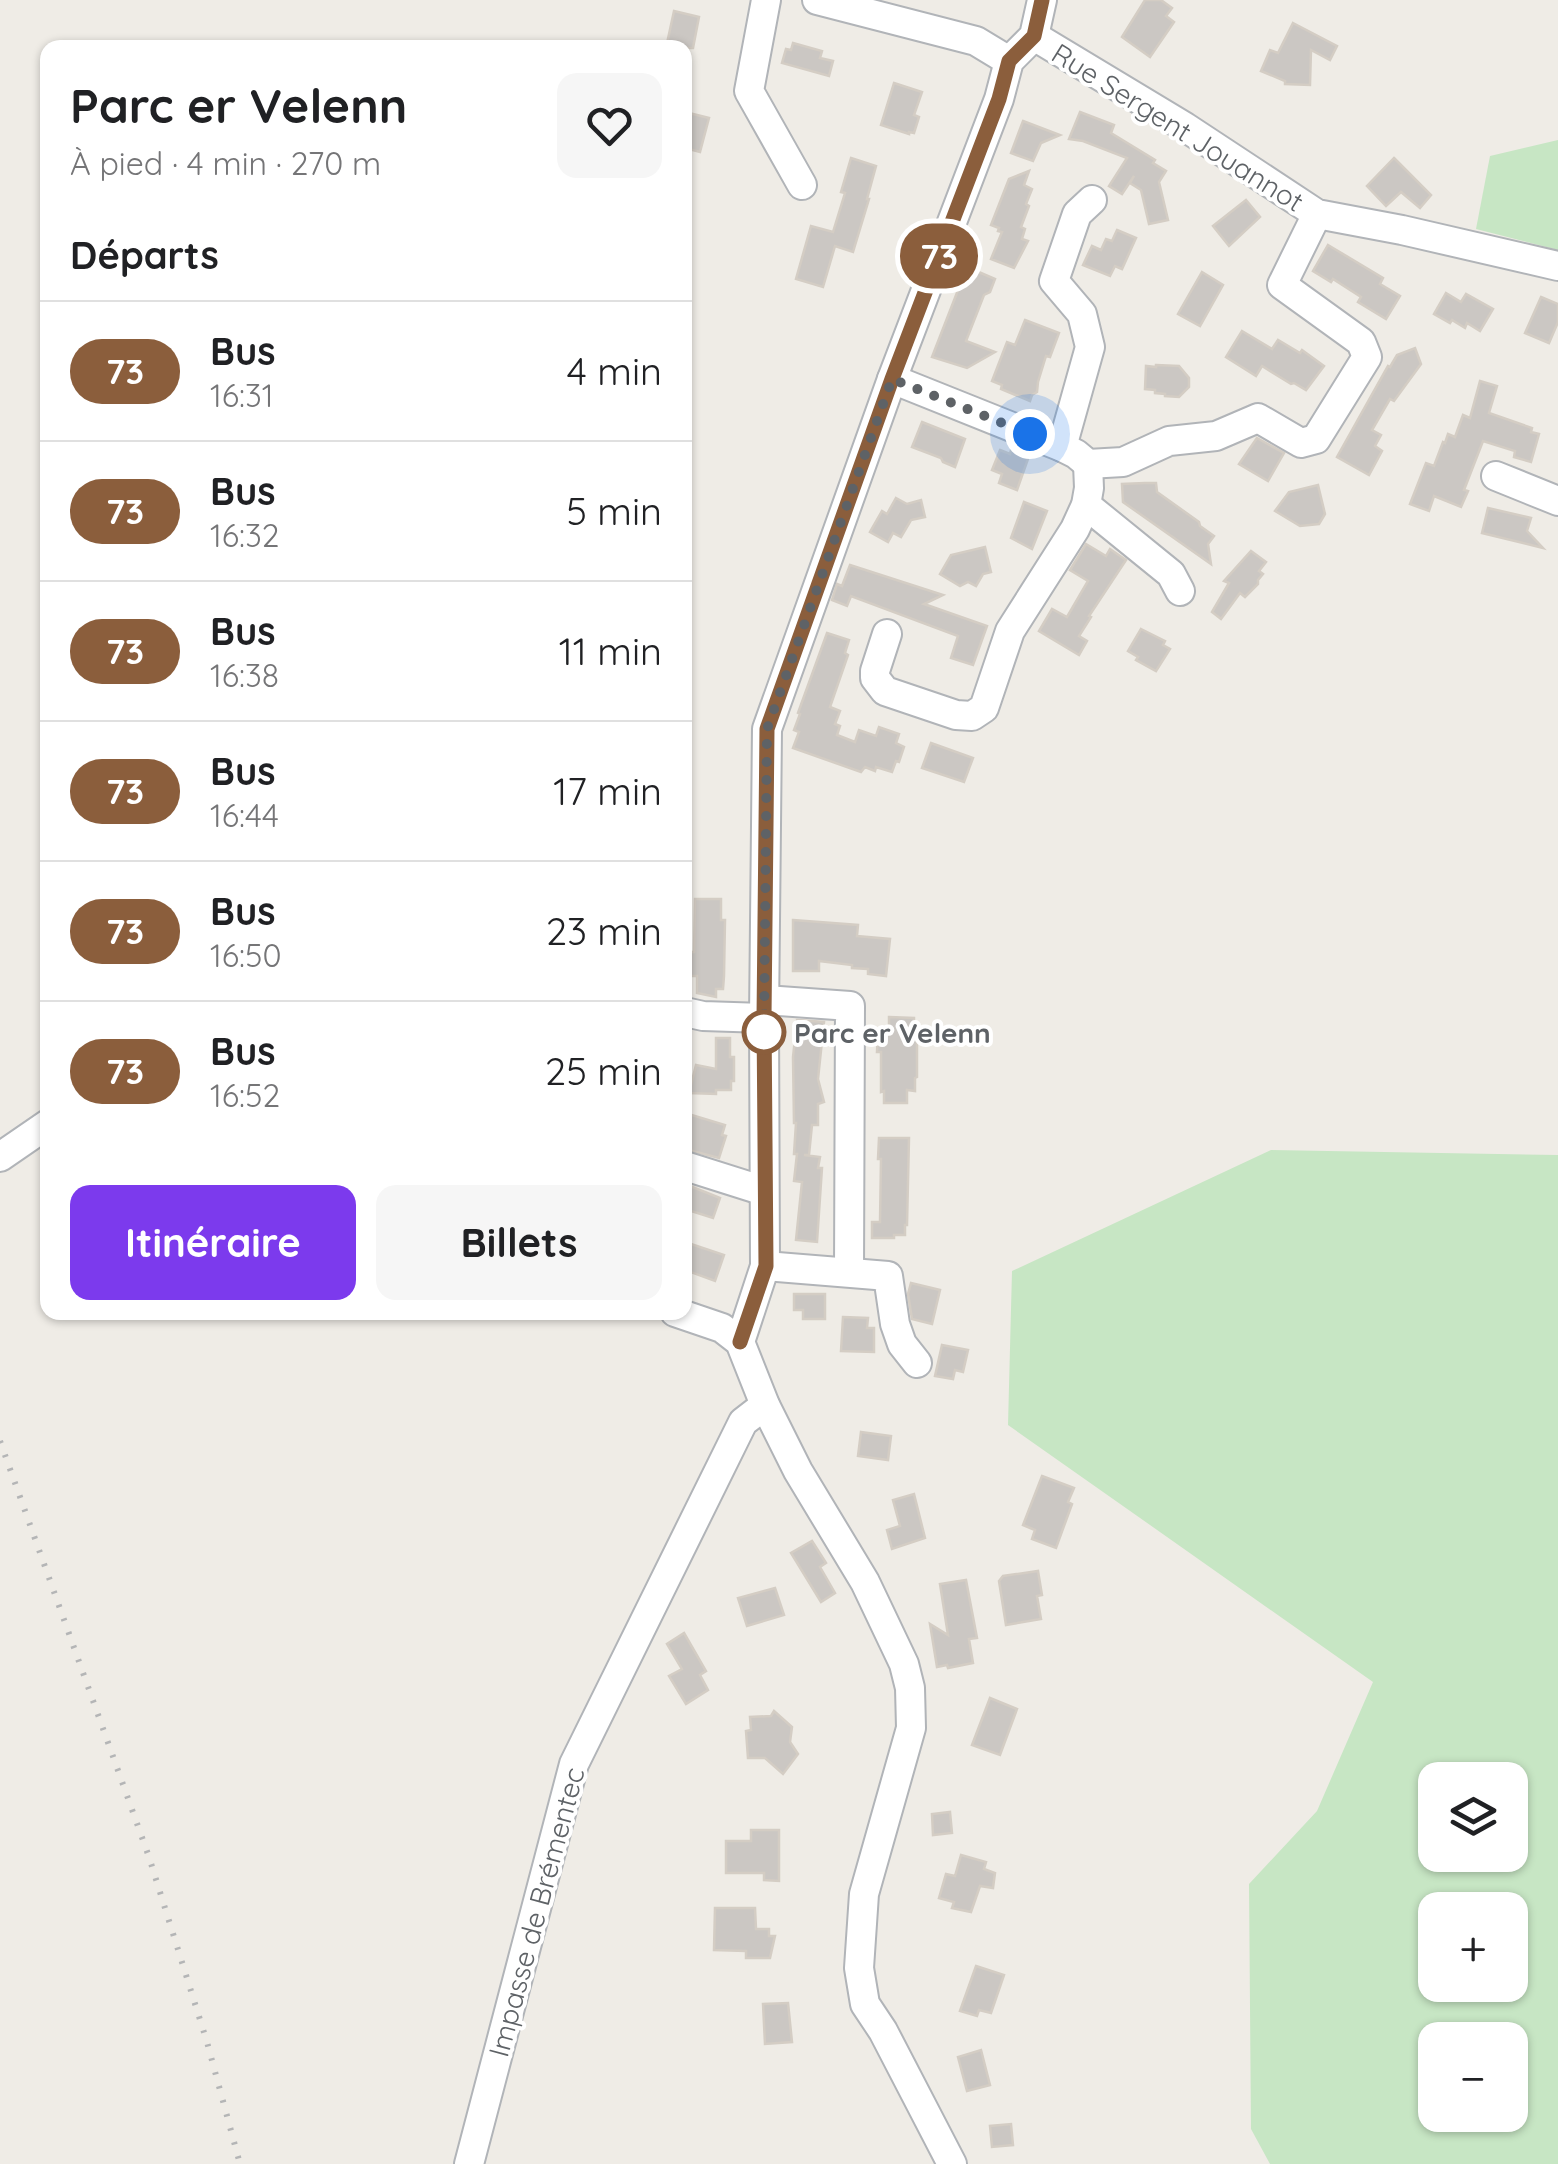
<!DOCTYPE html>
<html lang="fr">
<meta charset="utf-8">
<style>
:root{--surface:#fff;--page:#f6f6f6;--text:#202124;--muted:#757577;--line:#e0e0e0;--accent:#7c3aed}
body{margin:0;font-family:Quicksand,sans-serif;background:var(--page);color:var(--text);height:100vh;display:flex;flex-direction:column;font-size:38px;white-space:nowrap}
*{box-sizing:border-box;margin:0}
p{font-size:32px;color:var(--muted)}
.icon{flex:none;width:55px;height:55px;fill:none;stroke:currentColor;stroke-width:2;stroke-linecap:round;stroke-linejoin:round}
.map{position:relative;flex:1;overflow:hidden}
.panel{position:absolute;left:40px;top:40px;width:652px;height:1280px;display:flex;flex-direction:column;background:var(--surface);border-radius:20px;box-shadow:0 2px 8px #0004}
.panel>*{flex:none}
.badge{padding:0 20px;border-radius:32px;font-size:35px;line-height:65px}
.buttons{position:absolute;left:1418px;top:1762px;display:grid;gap:20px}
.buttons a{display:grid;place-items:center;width:110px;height:110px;border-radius:20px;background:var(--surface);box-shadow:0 2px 8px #0004;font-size:50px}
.you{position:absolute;width:50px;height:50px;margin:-25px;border:8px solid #fff;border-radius:50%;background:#1a73e8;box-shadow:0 0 0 15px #1a73e833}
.map>.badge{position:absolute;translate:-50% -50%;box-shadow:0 0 0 5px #fff}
h2{padding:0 30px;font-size:38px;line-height:90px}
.round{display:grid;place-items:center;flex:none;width:105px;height:105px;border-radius:20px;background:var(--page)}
.headline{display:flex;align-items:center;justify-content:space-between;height:170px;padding:0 30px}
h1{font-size:48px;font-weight:700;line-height:75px}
.primary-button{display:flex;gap:20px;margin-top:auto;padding:20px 30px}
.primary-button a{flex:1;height:115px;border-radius:20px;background:var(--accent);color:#fff;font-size:40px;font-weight:700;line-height:115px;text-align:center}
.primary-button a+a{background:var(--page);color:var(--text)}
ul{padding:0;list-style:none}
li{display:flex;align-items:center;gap:30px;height:140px;padding:0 30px;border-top:2px solid var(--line)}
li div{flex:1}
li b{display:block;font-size:38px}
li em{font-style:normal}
li .badge{min-width:110px;font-weight:700;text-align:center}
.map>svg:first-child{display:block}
</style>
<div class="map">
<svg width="1558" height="2164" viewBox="0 0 1558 2164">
<rect width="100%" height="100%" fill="#efece6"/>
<g fill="#c7e6c4" fill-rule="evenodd">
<path d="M1558,140V250L1476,229L1490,156Z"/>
<path d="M1271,1150L1558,1155V2164H1270L1251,2129L1249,1884L1317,1811L1373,1682L1008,1425L1012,1271ZM1435,1780H1510V1855H1435ZM1435,1910H1510V1985H1435ZM1435,2040H1510V2115H1435Z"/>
</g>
<g fill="#cbc7c3" stroke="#d4cdc4" stroke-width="2.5">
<path d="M1145,0H1161L1172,8L1166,16L1174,22L1150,57L1122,37Z"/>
<path d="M674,11L699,17L693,48H666Z"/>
<path d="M1293,23L1337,46L1330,60L1311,50L1310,85L1285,84V81L1261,71L1270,50L1278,53Z"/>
<path d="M793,43L822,51L820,58L833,61L829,76L782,63L786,49L791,50Z"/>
<path d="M894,83L922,92L914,115L919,117L914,133L909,132V134L881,125Z"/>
<path d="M685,112L709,118L700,152L685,148Z"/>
<path d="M1080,112L1114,125L1111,133L1155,160L1153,163L1166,171L1159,182L1168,220L1149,224L1141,190L1130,183L1134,176L1122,194L1109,186L1127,158L1083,141L1069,139Z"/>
<path d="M1023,121L1060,135L1041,143L1033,161L1011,153Z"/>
<path d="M851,158L876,166L867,199H869L853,252L835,246L823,287L796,279L811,226L833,232L845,193L841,192Z"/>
<path d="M1394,158L1431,195L1420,208L1401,192L1386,206L1367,186Z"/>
<path d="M1029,171L1024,185L1032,189L1026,204L1029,206L1021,227L1025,229L1022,239L1028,241L1014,268L991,259L1002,232L998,231L999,228L991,225L1009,179Z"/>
<path d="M1246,200L1260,217L1229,246L1213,226Z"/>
<path d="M1117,230L1136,238L1122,269L1115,266L1110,276L1083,265L1092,246L1101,250L1106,239L1112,241Z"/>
<path d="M1328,245L1383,278L1380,284L1400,296L1386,319L1358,302L1361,297L1333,279L1331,282L1313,271Z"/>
<path d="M967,267L995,279L990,292L984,295L966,341L995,352L967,368L932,357Z"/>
<path d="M1202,272L1223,285L1200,326L1178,314Z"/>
<path d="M1446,293L1461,302L1466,294L1493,309L1480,331L1467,323L1465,328L1452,320L1450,323L1434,314Z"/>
<path d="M1541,297L1558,304V322L1549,343L1525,333Z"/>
<path d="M1025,320L1059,333L1050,357L1046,356L1038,382L1037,392L1032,395L1030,401L1001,389L1002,385L992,381L1007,342L1015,345Z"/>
<path d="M1242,331L1272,349L1278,340L1300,353L1302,350L1324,366L1306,390L1294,383L1291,384L1262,366L1256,376L1226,357Z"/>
<path d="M1415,348L1421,364L1394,401L1390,399L1372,430L1381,435L1375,446L1382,451L1369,475L1337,457L1388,366L1390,367L1397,355Z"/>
<path d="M1156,365L1179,366L1189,378V387L1179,397L1165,396V394L1155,393V390L1145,389L1146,366L1156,367Z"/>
<path d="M1480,381L1497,386L1489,413L1532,428L1531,432L1539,434L1531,462L1514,457L1515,451L1483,441L1464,490L1468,491L1461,507L1434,496L1429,511L1410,504L1426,463L1434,466L1443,442L1445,443L1448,434L1455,437L1463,415L1470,418Z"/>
<path d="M922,422L965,439L955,467L943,462L941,458L912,447Z"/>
<path d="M1257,438L1284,453L1268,481L1239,464Z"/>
<path d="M1000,450L1010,454L1011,450L1029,456L1017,490L999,483L1002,474L992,470Z"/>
<path d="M1145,483H1156L1157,492L1199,522L1200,526L1214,536L1208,544L1211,564L1123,502L1122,484Z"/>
<path d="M1318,485L1325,514L1319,524L1300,526L1275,511L1289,492Z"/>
<path d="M896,498L907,504L921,500L925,517L911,520L901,537L893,533L888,542L870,532L882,511L887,514Z"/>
<path d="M1024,502L1047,511L1032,549L1011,538Z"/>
<path d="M1488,508L1531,518L1527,531L1543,548L1482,533Z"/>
<path d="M1086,544L1106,556L1110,549L1126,560L1089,616L1091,617L1079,636L1087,641L1079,655L1039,631L1052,609L1067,617L1088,581L1070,570Z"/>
<path d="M985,547L991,572L983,574L976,586L968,582L960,586L940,574L951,555Z"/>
<path d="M1251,551L1266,562L1259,571L1263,574L1258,580V584L1245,597L1240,593L1221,619L1212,612L1229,583L1224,581Z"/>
<path d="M850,565L943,595L924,604L987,626L973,665L951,658L958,636L851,596L847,606L832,600L837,584L842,586Z"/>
<path d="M1141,629L1165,641L1163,645L1170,649L1156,671L1136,660L1138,657L1128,651Z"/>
<path d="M827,633L849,640L845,653L848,655L830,707L840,711L835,724L840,726L837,735L855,742L859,730L876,736L879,727L899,734L896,743L904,747L899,762L896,761L892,772L876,767L875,771L865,767L861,772L793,748L799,732L794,730L800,714L798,713Z"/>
<path d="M931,743L973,758L964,782L922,768Z"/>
<path d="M695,899H721V920H725L724,976L723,989H716V997L697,993V976H685V952H694Z"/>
<path d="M793,920L858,925L857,936L890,939L886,976L868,974V969L852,968V965L819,961V971H793Z"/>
<path d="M889,1017L914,1018V1028H917V1077L915,1078V1091L907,1090V1103H884V1091L881,1092V1052H877L878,1030H889Z"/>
<path d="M797,1020L824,1022L818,1079L824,1102L818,1104V1125H812L809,1155H804L820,1157L818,1168H822L817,1242L796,1240L802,1182L794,1181L797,1154H794L796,1123H794L793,1057Z"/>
<path d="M716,1038H730V1057H734V1081H731V1090H716V1094L689,1093L696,1065L716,1069Z"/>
<path d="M685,1113L725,1125L722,1135L726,1136L719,1158L685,1149Z"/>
<path d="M879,1138H909L907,1225H905V1235H894V1238H872V1222H880L881,1159H878Z"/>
<path d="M685,1184L720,1198L713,1218L685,1209Z"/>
<path d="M685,1242L724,1255L715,1281L685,1270Z"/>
<path d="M911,1283L940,1290L932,1324L912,1319L908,1294Z"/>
<path d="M794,1294H825V1319H803V1310H794Z"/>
<path d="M843,1317L868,1318L867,1328H874V1352L841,1351Z"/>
<path d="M942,1345L968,1350L963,1372L955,1370L953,1379L935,1376Z"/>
<path d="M861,1432L891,1436L888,1460L858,1456Z"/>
<path d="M1042,1476L1074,1488L1068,1502L1072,1504L1056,1548L1032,1539L1035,1530L1023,1525Z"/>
<path d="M914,1494L925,1538L892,1549L887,1530L900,1526L893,1500Z"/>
<path d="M812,1541L826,1563L820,1567L835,1593L821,1602L791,1553Z"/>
<path d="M1038,1571L1042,1595L1037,1596L1041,1619L1006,1625L999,1581L1003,1576Z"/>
<path d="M966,1580L977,1638L969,1639L973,1663L948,1668L947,1665L937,1667L930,1624L948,1635L940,1584Z"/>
<path d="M775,1588L784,1615L747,1626L738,1598Z"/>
<path d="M684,1633L706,1671L700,1675L708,1690L686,1704L669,1676L682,1669L667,1644Z"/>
<path d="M990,1698L1017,1709L1000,1755L972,1745Z"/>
<path d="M774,1711L792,1727L790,1742L798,1754L783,1774L765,1758H748L746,1731L751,1730L750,1717L771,1716Z"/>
<path d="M950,1812L952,1833L933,1835L932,1814Z"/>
<path d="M751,1830H779V1881L764,1880V1873H726V1841H751Z"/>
<path d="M961,1855L986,1862L984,1869L995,1873L993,1888L980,1886L971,1912L952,1908L954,1902L939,1898L946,1874L955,1876Z"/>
<path d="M715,1908H755L756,1929H769V1936H775L770,1958H746V1951L714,1950Z"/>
<path d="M976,1966L1004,1975L991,2013L979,2010L977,2016L960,2011Z"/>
<path d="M788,2003L792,2042L765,2044L763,2004Z"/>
<path d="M981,2050L990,2085L967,2091L958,2057Z"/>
<path d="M1011,2124L1013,2145L992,2147L990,2126Z"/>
</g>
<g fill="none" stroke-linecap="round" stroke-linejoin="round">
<defs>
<g id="minor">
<path d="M766,0L749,91L802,185"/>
<path d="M817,0L976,41L1009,61"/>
<path d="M1034,36L1185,127L1317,214L1402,230L1558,266"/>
<path d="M892,379L1062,447L1076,454L1088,464L1123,462L1169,441L1216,436L1258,418L1301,443L1316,439L1367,357L1361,342L1282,285L1317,214"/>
<path d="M1062,447L1090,347L1082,314L1054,281L1077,214L1092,200"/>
<path d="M1496,476L1558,501"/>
<path d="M1086,505L1171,574L1180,591"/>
<path d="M887,634L875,671V678L885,691L956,715L972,716L984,708L1010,631L1075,529L1086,505L1089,488L1088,464"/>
<path d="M765,1000L850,1006L849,1272"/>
<path d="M685,1012L703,1016L764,1018"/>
<path d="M0,1157L48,1124"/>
<path d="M685,1166L764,1191"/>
<path d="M765,1266L888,1276L895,1324L902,1344L917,1363"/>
<path d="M675,1312L722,1328L740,1342L765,1405L798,1471L865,1582L904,1664L910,1688L911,1728L864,1894L859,1968L865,2004L883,2031L952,2164"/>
<path d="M740,1342L765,1266L764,1018L767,729L892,379L999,99L1009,61L1034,36L1042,0"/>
<path d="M469,2164L574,1764L743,1422L765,1405"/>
</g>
</defs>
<use href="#minor" stroke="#b1b4b8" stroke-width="32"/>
<use href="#minor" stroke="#fff" stroke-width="28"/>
<path stroke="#b4b5b6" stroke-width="6" stroke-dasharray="2.5 12" stroke-linecap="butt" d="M0,1441L149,1857L207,2042L240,2164"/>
</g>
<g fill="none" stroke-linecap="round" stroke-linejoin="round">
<defs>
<path id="line" d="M740,1342L766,1266L764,1018L767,729L892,379L999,99L1009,61L1034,36L1042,0"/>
</defs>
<use href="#line" stroke="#fff" stroke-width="22"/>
<use href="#line" stroke="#8b5e3c" stroke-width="15"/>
<path stroke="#5e6266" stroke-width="10" stroke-dasharray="0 18" d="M764,1032L767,729L892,379L1030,434"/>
</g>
<circle fill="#fff" stroke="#8b5e3c" stroke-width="5" cx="764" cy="1032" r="20"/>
<g text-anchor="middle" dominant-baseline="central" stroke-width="8" stroke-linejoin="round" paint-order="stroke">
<g font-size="28" fill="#5e6266" stroke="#fff">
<text transform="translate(1178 127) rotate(32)">Rue Sergent Jouannot</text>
<text transform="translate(536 1912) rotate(-75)">Impasse de Brémentec</text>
</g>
<g font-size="28" font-weight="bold" fill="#5e6266" stroke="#fff" text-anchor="start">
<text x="794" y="1032">Parc er Velenn</text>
</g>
</g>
</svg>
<div class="buttons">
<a><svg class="icon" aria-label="layers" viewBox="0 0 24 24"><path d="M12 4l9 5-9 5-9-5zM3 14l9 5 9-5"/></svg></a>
<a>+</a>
<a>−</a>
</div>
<div class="you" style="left:1030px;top:434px"></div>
<b class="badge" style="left:939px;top:256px;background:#8b5e3c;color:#fff">73</b>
<section class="panel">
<div class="headline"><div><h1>Parc er Velenn</h1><p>À pied · 4 min · 270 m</p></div><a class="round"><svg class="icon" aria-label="heart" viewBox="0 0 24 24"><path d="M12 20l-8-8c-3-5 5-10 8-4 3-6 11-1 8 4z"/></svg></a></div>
<h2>Départs</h2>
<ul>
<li><span class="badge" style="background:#8b5e3c;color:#fff">73</span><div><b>Bus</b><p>16:31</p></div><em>4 min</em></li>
<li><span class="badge" style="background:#8b5e3c;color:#fff">73</span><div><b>Bus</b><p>16:32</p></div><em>5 min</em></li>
<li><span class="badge" style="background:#8b5e3c;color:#fff">73</span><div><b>Bus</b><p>16:38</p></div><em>11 min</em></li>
<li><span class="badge" style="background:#8b5e3c;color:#fff">73</span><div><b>Bus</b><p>16:44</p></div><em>17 min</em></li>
<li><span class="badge" style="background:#8b5e3c;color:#fff">73</span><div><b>Bus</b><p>16:50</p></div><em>23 min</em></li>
<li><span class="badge" style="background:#8b5e3c;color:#fff">73</span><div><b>Bus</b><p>16:52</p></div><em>25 min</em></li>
</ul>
<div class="primary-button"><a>Itinéraire</a><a>Billets</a></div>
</section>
</div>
